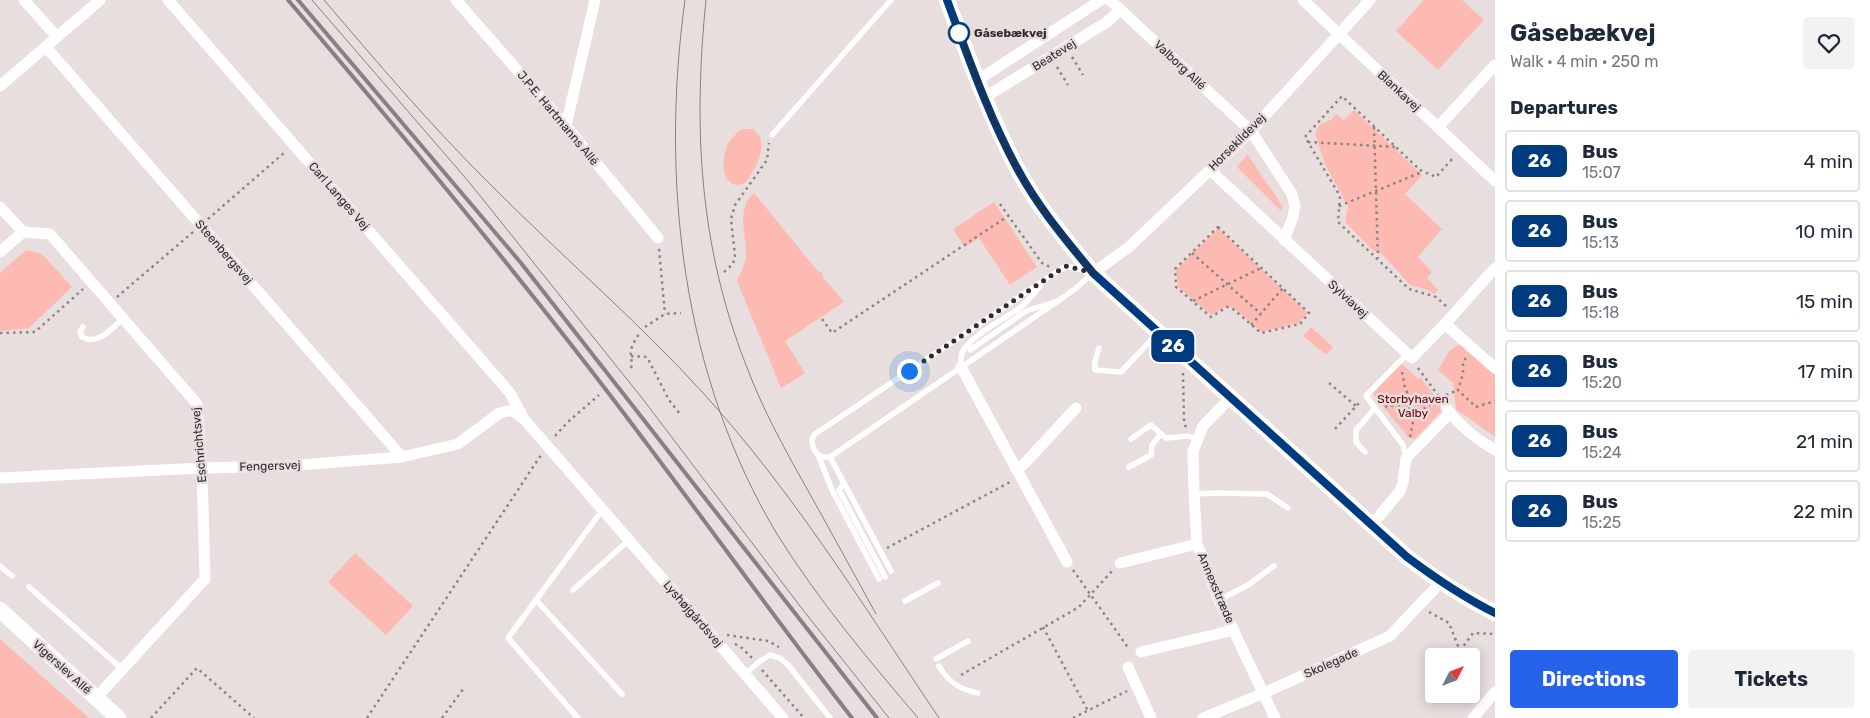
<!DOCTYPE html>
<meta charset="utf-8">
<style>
:root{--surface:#fff;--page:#f2f2f3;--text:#1f2937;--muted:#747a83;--line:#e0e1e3;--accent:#2563eb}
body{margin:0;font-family:Rubik,sans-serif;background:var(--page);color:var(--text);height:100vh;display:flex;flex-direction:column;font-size:19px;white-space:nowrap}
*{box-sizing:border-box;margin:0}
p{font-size:16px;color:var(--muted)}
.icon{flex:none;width:28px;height:28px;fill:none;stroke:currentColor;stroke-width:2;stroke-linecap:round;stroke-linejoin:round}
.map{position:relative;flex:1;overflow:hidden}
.details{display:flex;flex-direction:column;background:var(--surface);width:375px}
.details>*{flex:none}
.badge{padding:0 10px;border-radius:8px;font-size:18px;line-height:32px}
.needle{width:32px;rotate:48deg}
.buttons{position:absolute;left:1425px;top:648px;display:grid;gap:10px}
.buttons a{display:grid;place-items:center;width:55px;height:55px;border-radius:5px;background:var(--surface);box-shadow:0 2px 12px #0003;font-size:25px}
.you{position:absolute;width:25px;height:25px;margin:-12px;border:4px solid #fff;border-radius:50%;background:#1a73e8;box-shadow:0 0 0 8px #1a73e833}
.map>.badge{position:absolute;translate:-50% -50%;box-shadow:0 0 0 2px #fff}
h2{padding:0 15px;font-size:19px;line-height:45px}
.round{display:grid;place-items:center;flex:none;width:52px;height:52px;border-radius:5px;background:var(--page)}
.headline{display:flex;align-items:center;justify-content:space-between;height:85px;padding:0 15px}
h1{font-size:24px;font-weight:700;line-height:38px}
.button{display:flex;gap:10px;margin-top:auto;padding:10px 15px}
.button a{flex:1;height:58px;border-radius:5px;background:var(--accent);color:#fff;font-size:20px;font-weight:700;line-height:58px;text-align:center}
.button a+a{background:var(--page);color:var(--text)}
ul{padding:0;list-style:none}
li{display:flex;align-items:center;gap:15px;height:62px;margin:0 10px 8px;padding:0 5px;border:2px solid var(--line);border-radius:5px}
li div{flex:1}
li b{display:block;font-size:19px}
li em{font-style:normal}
li .badge{min-width:55px;font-weight:700;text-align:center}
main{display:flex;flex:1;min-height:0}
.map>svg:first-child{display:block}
</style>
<main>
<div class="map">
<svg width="1495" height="718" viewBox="0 0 1495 718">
<rect width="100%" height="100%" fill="#e8dedd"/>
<g fill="#fdbab2">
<path d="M1424,0H1462L1484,20L1438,70L1396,31Z"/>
<path d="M1354,110L1422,175L1405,194L1442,229L1418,257L1432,272L1427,278L1438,290L1435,294L1425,289L1410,285L1387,259L1381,254L1371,249L1345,222L1348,207L1325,164L1315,134L1320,124L1331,120L1336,114L1344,120Z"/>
<path d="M742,129H753C771,143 756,169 744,184C740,184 736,186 733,184C720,179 723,154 728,144C731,138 737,133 742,129Z"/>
<path d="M1247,155H1248L1283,207L1281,211L1237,167Z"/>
<path d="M754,193L816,269L823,274L822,276L844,302L785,341L805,373L781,388L737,281C741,272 746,263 746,254C746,233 736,208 754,193Z"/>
<path d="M994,202L1037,267L1010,285L979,238L965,247L953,229Z"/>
<path d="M1218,228L1308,313L1299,323L1261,332L1234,308L1227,306L1211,315L1178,287L1176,270Z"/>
<path d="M26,250L42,254L72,287L29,328L0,331V273Z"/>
<path d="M1311,327L1333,347L1326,355L1303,336Z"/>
<path d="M1461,344L1495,375V437L1456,409L1453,383L1438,370L1450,350Z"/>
<path d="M1401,363L1418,379L1421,378L1444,408L1416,438L1413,439L1409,438L1372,393Z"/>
<path d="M355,553L413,606L386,635L328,582Z"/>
<path d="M0,639L89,718H0Z"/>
</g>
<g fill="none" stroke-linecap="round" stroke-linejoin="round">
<g stroke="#8c8585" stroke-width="2.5" stroke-dasharray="2.5 4" stroke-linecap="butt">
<path d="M1072,57L1083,75"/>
<path d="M1057,67L1068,85"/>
<path d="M1374,127L1378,258"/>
<path d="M1308,142L1396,147"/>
<path d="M1000,204L1042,263L1050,267"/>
<path d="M1339,206L1422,172"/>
<path d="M208,219L285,152"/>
<path d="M1218,227L1309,313L1300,324L1261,333L1233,309L1227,307L1211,317L1176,287L1175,269Z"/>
<path d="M659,249L665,314"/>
<path d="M1192,253L1261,314"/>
<path d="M724,272L733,264L735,256L731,219L735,205L767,160L769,143"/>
<path d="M117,297L193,232"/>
<path d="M1193,301L1261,268"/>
<path d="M1446,306L1436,297L1409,289L1338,222L1340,196L1305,137L1342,96L1420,170L1436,177L1453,158"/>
<path d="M822,319L832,333L1008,216"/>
<path d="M1251,325L1283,288"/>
<path d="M645,327L665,314L681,313"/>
<path d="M0,333L35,332L83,289"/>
<path d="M631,356L647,357L669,400L680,414"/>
<path d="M1466,358L1463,362V374L1458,390L1476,407L1495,401"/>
<path d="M631,368C633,362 630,357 631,350C632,345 636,339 639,334"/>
<path d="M1418,368L1440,398"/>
<path d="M1402,372L1405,388L1409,396L1405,405L1416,415"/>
<path d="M1183,373L1184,421L1186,428"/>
<path d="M1329,383L1356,406"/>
<path d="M1446,395L1458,390"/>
<path d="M1385,407L1389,405L1395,406L1405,405"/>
<path d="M1335,429L1359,403"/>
<path d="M555,436L569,421L599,395"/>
<path d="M1410,437L1414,417L1436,399"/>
<path d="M887,548L1010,482"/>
<path d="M1073,570L1127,646L1130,648"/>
<path d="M1429,612L1449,623L1462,656"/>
<path d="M1043,627L1088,711"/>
<path d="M727,635L768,641L779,647"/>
<path d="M735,644L742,648L752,658"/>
<path d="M1460,651L1473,633L1495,634"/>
<path d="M762,670L804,718"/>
<path d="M961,675L1079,607L1113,570"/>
<path d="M1471,679L1478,696"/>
<path d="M151,718L197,668L254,718"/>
<path d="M367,718L541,455"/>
<path d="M442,718L464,688"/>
<path d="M1073,718L1127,691"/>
</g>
<g stroke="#fff" stroke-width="5.5">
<path d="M772,135L891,0"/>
<path d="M1058,301L830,457C818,459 812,450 812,439L815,434L1058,271L1067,266L1086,271"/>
<path d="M83,327L80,332L82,337C98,346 113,328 123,318"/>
<path d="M1099,348L1095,361V370L1121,372L1157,334"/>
<path d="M970,350L1026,311L1058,301L1075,289L1092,274"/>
<path d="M961,360C958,341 1007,318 1021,307C1028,301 1034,293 1040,286"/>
<path d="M1131,439L1151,425L1166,438L1188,436L1197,439"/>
<path d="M1365,452L1356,442V430L1375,408"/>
<path d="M818,455L833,492L879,579"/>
<path d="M830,457L891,571"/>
<path d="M1406,458L1403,445L1366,396L1407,354"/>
<path d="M1129,467L1151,455L1152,445L1161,434"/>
<path d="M844,483L839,490L885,577"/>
<path d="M1194,494L1217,493L1267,494L1288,508"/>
<path d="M0,566L12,576"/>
<path d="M29,587L122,669"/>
<path d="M573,590L629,540"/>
<path d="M536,600L622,694"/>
<path d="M1219,600L1248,585L1274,566"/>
<path d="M905,601L938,583"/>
<path d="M936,659L968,641"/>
<path d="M939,666C948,682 960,690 978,693"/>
<path d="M745,674L760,661L770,655L780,658L789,666L830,718"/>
<path d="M578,718L508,638L603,509"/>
</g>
<g stroke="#fff" stroke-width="11">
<path d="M24,0L57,37"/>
<path d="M168,0L510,393L524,419L783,718"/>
<path d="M456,0L566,126L658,238"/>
<path d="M1110,0L1251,131L1292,194L1295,206L1293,217L1284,240"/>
<path d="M1303,0L1495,181"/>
<path d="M46,47L402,457"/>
<path d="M978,80L1101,0"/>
<path d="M0,86L100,0"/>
<path d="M985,97L1107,22L1120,10"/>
<path d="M566,126L595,0"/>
<path d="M1438,127L1495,65"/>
<path d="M1210,170L1412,358L1445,324L1495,268"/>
<path d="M0,207L23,232L50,234L197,404L202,468L205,579L96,698"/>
<path d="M0,252L23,232"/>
<path d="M1093,273L1129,247L1251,131L1370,0"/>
<path d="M1445,324L1495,368"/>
<path d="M961,367L1067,562"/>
<path d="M1230,398L1203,426L1193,451L1194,494L1197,544L1219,600L1275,718"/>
<path d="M1446,407C1459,426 1476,439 1495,450"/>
<path d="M1016,469L1024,464L1076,408"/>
<path d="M0,478L202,468L287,466L402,457L458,444L498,414C509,409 514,410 522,418"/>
<path d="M1371,526L1400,491L1403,483L1406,458L1450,413"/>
<path d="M1120,563L1197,544"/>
<path d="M1141,652L1234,630"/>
<path d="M1128,667L1151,718"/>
<path d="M1203,718L1264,693L1390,636L1441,582"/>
<path d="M1473,718L1495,692"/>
</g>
<g stroke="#fff" stroke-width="16">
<path d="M947,0C968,56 989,115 1017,168C1037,206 1066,240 1093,273L1407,557C1435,579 1463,597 1495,613"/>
<path d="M0,610L118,718"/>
</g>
<g stroke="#888181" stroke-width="1">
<path d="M312,0L469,182L642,398L803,610L889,718"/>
<path d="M324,0C378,63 431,126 490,184C560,255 637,320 704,394C794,493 865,608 939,718"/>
<path d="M685,0C660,180 682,376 777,534C818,600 868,659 918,718"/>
<path d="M706,0C693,127 699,245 746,365C762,408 784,448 806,487C830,530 853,572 876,614"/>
</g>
<g stroke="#888181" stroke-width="4">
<path d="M288,0C391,121 493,243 590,369C679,484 763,603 852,718"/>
<path d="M298,0L521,263L877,718"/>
</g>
</g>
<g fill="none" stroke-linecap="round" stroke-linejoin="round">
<defs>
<path id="line" d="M947,0C968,56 988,115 1017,168C1037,206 1066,240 1093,273L1407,557C1435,578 1463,597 1495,613"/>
</defs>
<use href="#line" stroke="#fff" stroke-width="11"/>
<use href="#line" stroke="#003b80" stroke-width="8"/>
<path stroke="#2f2b2b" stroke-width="5" stroke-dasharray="0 9" d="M909,371L1058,271L1067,266L1093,273C1066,240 1039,207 1018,171C993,127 979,78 959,33"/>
</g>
<circle fill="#fff" stroke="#003b80" stroke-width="2.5" cx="959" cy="33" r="10"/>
<g text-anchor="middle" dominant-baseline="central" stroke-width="5" stroke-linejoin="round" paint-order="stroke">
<g font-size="12" font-weight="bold" fill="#2f2b2b" stroke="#e8dedd" text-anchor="start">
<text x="974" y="33">Gåsebækvej</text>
</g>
<g font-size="12" fill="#2f2b2b" stroke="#e8dedd">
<text transform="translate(1054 55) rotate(-32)">Beatevej</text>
<text transform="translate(1180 65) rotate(43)">Valborg Allé</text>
<text transform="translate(1399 91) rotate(43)">Blankavej</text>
<text transform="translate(558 118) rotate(50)">J.P.E. Hartmanns Allé</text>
<text transform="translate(1237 142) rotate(-45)">Horsekildevej</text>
<text transform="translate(339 196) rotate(49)">Carl Langes Vej</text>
<text transform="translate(224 252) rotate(49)">Steenbergsvej</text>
<text transform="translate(1348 299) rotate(43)">Sylviavej</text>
<text transform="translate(199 445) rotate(-95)">Eschrichtsvej</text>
<text transform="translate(270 466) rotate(-2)">Fengersvej</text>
<text transform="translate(1216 588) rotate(67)">Annexstræde</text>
<text transform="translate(693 614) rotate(49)">Lyshøjgårdsvej</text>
<text transform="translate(1331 663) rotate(-24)">Skolegade</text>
<text transform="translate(62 667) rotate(42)">Vigerslev Allé</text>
</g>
<g font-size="12" fill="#650207" stroke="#e8dedd">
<text x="1413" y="399">Storbyhaven<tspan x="1413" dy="14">Valby</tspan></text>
</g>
</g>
</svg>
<div class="buttons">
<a><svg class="needle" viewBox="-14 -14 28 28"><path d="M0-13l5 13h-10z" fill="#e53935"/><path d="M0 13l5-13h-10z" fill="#747a83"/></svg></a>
</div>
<div class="you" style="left:909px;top:371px"></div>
<b class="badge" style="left:1173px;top:346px;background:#003b80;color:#fff">26</b>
</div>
<section class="details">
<div class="headline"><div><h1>Gåsebækvej</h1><p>Walk · 4 min · 250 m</p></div><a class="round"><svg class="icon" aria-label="heart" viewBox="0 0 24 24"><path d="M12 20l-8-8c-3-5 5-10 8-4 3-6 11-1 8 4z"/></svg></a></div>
<h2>Departures</h2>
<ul>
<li><span class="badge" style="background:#003b80;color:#fff">26</span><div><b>Bus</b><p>15:07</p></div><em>4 min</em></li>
<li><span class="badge" style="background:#003b80;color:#fff">26</span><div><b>Bus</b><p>15:13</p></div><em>10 min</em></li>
<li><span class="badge" style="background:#003b80;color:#fff">26</span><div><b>Bus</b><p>15:18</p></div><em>15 min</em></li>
<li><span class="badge" style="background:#003b80;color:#fff">26</span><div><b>Bus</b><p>15:20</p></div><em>17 min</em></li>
<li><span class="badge" style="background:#003b80;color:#fff">26</span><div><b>Bus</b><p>15:24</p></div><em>21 min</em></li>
<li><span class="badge" style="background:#003b80;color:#fff">26</span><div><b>Bus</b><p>15:25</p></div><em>22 min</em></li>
</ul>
<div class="button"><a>Directions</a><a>Tickets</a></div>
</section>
</main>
